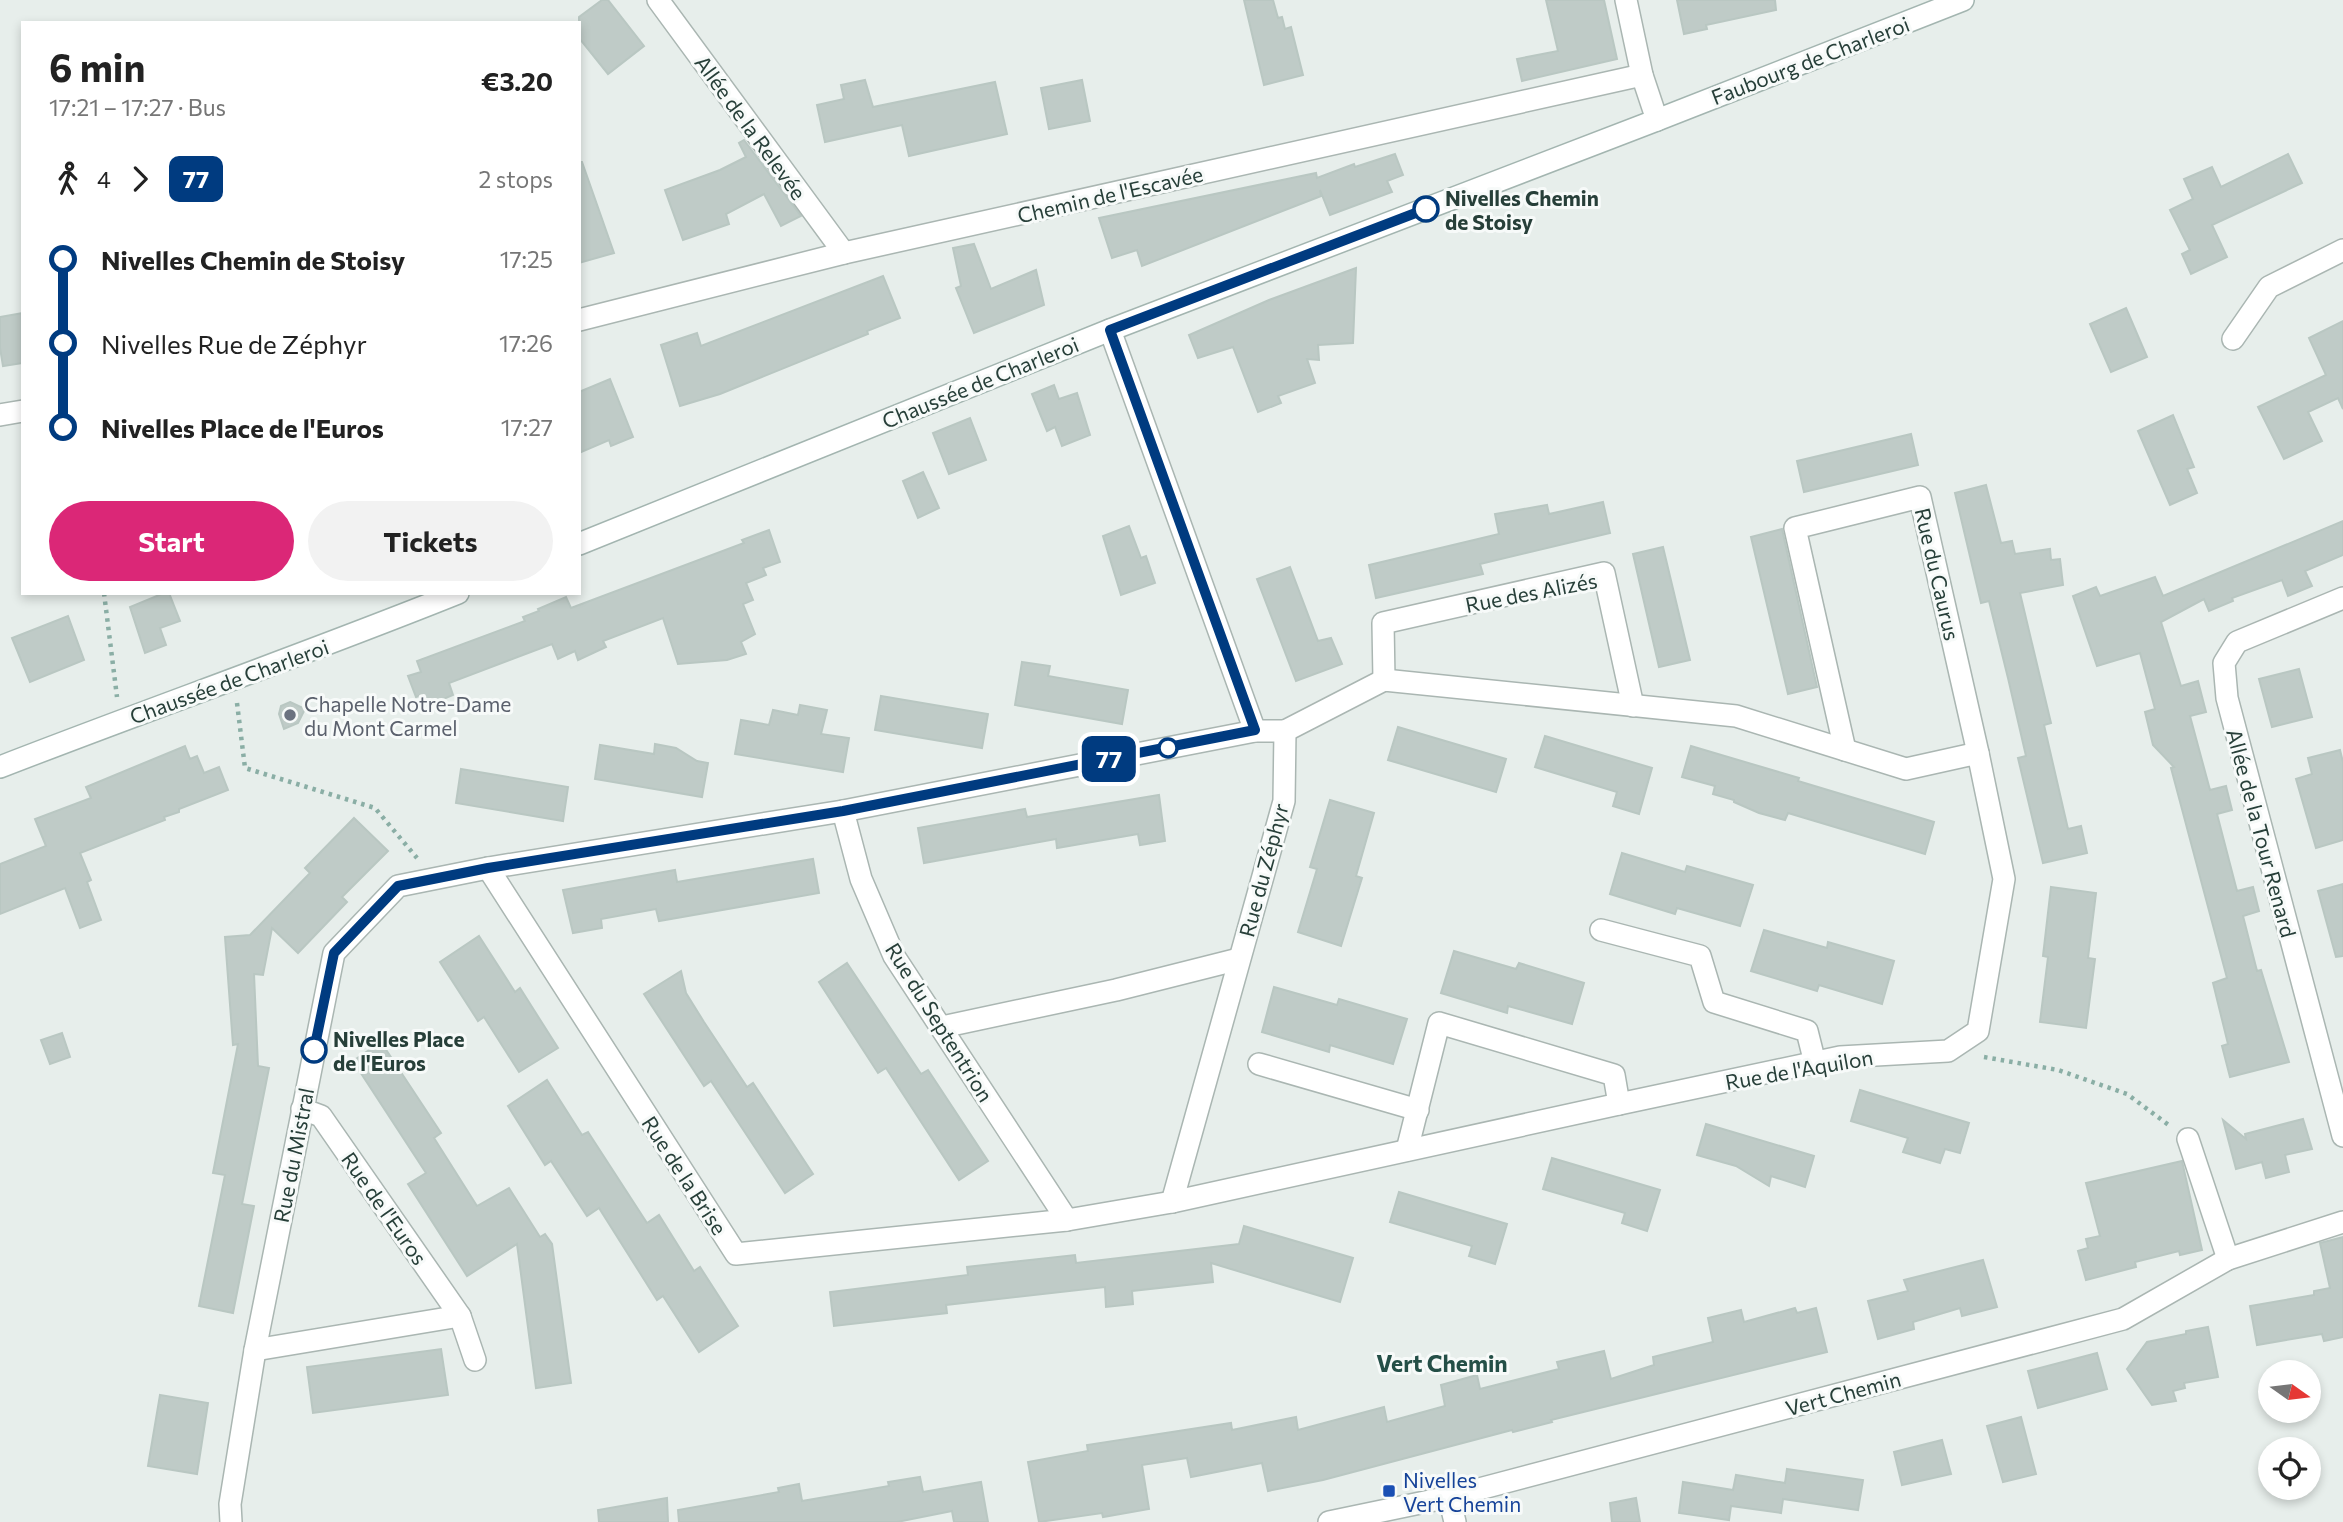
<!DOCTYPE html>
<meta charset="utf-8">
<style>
:root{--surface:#fff;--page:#f2f2f2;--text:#222;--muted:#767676;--accent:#db2777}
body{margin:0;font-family:Commissioner,sans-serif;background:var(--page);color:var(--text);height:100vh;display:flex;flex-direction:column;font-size:26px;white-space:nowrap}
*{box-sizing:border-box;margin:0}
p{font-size:23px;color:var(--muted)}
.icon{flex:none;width:38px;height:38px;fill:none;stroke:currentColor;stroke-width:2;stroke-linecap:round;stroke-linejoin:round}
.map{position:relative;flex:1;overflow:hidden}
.panel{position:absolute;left:21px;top:21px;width:560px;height:574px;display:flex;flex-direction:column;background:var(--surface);border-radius:0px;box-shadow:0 4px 10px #0003}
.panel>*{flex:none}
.badge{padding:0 14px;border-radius:10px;font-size:24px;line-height:46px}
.needle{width:46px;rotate:104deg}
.fabs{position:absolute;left:2258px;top:1360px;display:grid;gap:14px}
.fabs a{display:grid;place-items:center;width:63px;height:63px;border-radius:50%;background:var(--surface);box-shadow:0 4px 10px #0003;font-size:35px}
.map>.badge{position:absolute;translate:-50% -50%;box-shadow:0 0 0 4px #fff}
.legs{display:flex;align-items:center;gap:10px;height:77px;padding:0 28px;font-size:23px}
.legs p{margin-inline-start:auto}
.summary{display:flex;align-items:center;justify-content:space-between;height:119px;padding:0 28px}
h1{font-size:38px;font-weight:700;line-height:52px}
.button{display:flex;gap:14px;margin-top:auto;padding:14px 28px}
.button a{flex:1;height:80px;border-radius:42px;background:var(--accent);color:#fff;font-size:28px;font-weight:700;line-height:80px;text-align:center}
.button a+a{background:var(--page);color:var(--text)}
ul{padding:0 28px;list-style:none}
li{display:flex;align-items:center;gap:24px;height:84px;font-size:26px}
li i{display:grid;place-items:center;width:10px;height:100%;margin:0 9px;background:currentColor}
li i::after{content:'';width:18px;height:18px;margin:-9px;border:5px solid;border-radius:50%;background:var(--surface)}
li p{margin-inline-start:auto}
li:first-child i{background:linear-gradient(#0000 50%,currentColor 0)}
li:last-child i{background:linear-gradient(currentColor 50%,#0000 0)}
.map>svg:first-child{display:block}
</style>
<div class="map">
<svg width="2343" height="1522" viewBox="0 0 2343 1522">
<rect width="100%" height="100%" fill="#e7eeeb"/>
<g fill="#bfcbc7" stroke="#b9c7c2" stroke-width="2">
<path d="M602,0H608L644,46L608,74L579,38V17Z"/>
<path d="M1244,0H1273L1278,18L1282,17L1285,29L1291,27L1303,75L1264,85Z"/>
<path d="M1546,0H1604L1617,59L1522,81L1517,59L1558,51Z"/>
<path d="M1677,0H1775L1776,10L1706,25L1707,29L1684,34Z"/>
<path d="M865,80L873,107L995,82L1007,134L909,156L902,125L825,142L817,105L844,99L841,85Z"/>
<path d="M1082,80L1090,121L1049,129L1041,88Z"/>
<path d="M744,140L801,216L781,226L764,194L726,214L729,224L683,240L665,190L720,170L746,157L739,143Z"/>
<path d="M1395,154L1403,175L1387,181L1392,192L1330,215L1320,190L1321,196L1142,266L1137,250L1112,258L1099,218L1316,173L1317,178L1354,164L1355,167Z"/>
<path d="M2288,154L2302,183L2212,225L2227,257L2191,274L2182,254L2190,250L2170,210L2193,199L2184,179L2212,167L2221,187Z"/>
<path d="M579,162H582L614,253L579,263Z"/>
<path d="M974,244L991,289L1036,270L1044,305L974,333L956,288L961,286L953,248Z"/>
<path d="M1356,268L1353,343L1318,345L1319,360L1307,359L1315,383L1278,396L1281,403L1258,412L1233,347L1198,358L1189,335L1269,300Z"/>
<path d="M883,276L900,318L867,331L868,334L720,394L680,406L661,345L697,333L701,346Z"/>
<path d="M2126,308L2147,357L2111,372L2090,324Z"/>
<path d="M23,313V363L3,366L0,348V317Z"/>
<path d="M2343,321V409L2338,398L2308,412L2322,441L2284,459L2258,407L2326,375L2309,338Z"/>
<path d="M610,379L633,437L611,446L609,440L579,453V392Z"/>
<path d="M1054,385L1059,399L1077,393L1090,435L1062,446L1055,427L1047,431L1032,394Z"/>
<path d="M2173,415L2194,467L2187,469L2197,493L2170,505L2138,431Z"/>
<path d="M970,418L986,460L949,474L933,433Z"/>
<path d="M1911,434L1918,465L1804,492L1797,461Z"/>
<path d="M923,472L939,508L918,518L903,481Z"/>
<path d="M1986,485L2001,543L2012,541L2015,554L2050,549L2051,560L2060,559L2063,585L2020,593L2051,723L2044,725L2068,829L2081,826L2087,853L2043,863L2018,758L2026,756L2008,678L1989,601L1981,603L1955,493Z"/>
<path d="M1603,502L1610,533L1480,564L1483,574L1376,598L1369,565L1499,534L1495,514L1547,505L1549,514Z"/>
<path d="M2343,521V555L2305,571L2312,586L2288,596L2282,580L2232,598L2233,601L2209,611L2204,599L2161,622L2181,686L2198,681L2206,712L2190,716L2210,790L2226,786L2232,810L2217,814L2237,891L2253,887L2259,911L2243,916L2257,971L2261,970L2289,1062L2230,1077L2222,1046L2228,1044L2213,983L2227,978L2171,768L2174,767L2153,745L2145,712L2155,709L2140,653L2097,666L2073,596L2096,587L2100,596L2155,577L2163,596Z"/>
<path d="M1129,526L1141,558L1146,556L1155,583L1121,595L1103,536Z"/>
<path d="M1782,529L1817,687L1788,694L1751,537Z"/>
<path d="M769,530L780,562L763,568L766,575L746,583L753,600L743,604L755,634L741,642L746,654L727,660L678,664L663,618L603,641L606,647L578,660L575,651L558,659L552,644L449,683L453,695L429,705L422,706L419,696L416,697L408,676L421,672L417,661L525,621L523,617L539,611L538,609L566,597L571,608L744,543L742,540Z"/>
<path d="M1663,547L1690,660L1659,667L1633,554Z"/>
<path d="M1290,567L1318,641L1331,638L1342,664L1296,681L1257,579Z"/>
<path d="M164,593H169L180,621L160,628L166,645L145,653L130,607Z"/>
<path d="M68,616L84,660L30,682L12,638Z"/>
<path d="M1022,662L1050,666L1048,676L1128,690L1122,724L1015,705Z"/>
<path d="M2299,669L2312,717L2272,727L2259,679Z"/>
<path d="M881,696L988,714L982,748L875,730Z"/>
<path d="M290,702L305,709L298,723L284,729L279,714L281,706Z"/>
<path d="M800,705L827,710L821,734L849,738L843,772L735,754L741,720L769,725L773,710L798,715Z"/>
<path d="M1398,727L1506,759L1496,792L1388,760Z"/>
<path d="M1545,736L1652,768L1639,814L1613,806L1617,792L1535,767Z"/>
<path d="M655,744L676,748L697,761L708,763L702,797L595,779L600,745L654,754Z"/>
<path d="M185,746L190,759L197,756L204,773L219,767L228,790L179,809V812L164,817L165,820L80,853L91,880L87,882L101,920L80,928L65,888L0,914V864L46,846L35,819L91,798L86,787Z"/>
<path d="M1691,746L1799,778L1798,781L1934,822L1925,854L1788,813L1785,820L1759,813L1734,802V800L1713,794L1715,786L1682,777Z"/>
<path d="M2340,750L2343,762V840L2316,848L2296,779L2312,774L2308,758Z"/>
<path d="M461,769L568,787L563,821L456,803Z"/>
<path d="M1159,795L1165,841L1140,845L1138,834L1057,848L1056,839L924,863L918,828L1025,809L1027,817Z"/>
<path d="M1330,800L1374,813L1356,876L1362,878L1341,946L1298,932L1317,869L1310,867Z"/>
<path d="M354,818L388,851L342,897L347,902L298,953L272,928L263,975L254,974L258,1066L269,1068L242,1204L254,1206L233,1313L199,1306L225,1175L213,1173L238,1044L233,1045L225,937L250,935L310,873L305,868Z"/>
<path d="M1622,853L1685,872L1687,866L1753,885L1740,926L1677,908L1675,914L1610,894Z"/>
<path d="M813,859L819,893L659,921L656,909L601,919L602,928L573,933L563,890L675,870L677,882Z"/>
<path d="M2343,884V956L2336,957L2318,891Z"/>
<path d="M2051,887L2096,893L2088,958L2095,959L2086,1028L2040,1022L2048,957L2043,956Z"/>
<path d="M1764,930L1827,948L1828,942L1894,961L1882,1004L1819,985L1817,991L1751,971Z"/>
<path d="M479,936L515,992L520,988L558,1048L519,1072L484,1017L478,1021L440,962Z"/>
<path d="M1454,951L1516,969L1519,963L1584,983L1572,1024L1508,1006L1507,1013L1441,993Z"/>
<path d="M847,963L921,1074L928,1070L988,1161L959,1180L886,1068L878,1073L819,982Z"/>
<path d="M681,971L686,993L704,1022L747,1087L753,1083L813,1174L785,1193L711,1081L704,1086L644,994Z"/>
<path d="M1274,987L1337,1005L1339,999L1407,1019L1393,1064L1330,1045L1329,1052L1262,1032Z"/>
<path d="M62,1033L70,1057L50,1064L41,1040Z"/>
<path d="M381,1042L441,1133L434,1138L477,1206L509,1188L540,1237L545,1234L552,1244L571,1383L536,1388L517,1244L467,1276L408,1184L426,1173L353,1061Z"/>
<path d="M547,1080L582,1135L588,1132L647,1223L659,1215L694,1271L700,1267L738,1326L699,1352L663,1296L657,1300L599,1208L587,1216L551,1161L545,1165L508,1106Z"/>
<path d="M1860,1090L1969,1123L1960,1153L1945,1149L1940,1163L1903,1152L1908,1138L1851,1121Z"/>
<path d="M2303,1119L2312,1149L2285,1155L2289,1172L2266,1178L2262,1162L2236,1169L2223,1120L2246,1139L2245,1134Z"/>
<path d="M1706,1124L1814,1156L1805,1187L1771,1176L1769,1186L1736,1166L1697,1155Z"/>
<path d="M1552,1158L1660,1190L1647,1231L1622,1223L1625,1213L1543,1189Z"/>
<path d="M2182,1161L2202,1250L2180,1255L2179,1251L2135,1262L2136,1267L2086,1280L2078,1251L2088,1248L2086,1239L2100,1236L2086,1183Z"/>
<path d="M1399,1192L1507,1224L1495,1264L1469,1256L1472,1246L1390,1222Z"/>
<path d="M1244,1226L1353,1258L1340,1302L1211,1263L1213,1282L1132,1291L1133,1304L1106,1307L1105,1287L946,1305L947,1313L834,1326L830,1292L968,1275L967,1267L1075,1255L1076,1263L1239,1244Z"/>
<path d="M2343,1237V1337L2324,1341L2322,1334L2257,1345L2250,1306L2314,1295V1291L2330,1288L2320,1243Z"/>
<path d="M1983,1260L1997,1307L1962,1316L1960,1308L1913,1322L1914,1329L1878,1339L1868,1301L1908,1291L1904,1280Z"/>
<path d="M1795,1308L1797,1313L1816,1308L1827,1352L1551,1420L1552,1422L1513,1432L1512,1430L1323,1480L1268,1491L1262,1463L1191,1477L1187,1458L1142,1465L1149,1509L1103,1517L1102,1513L1039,1522L1028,1462L1088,1451L1087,1445L1231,1423L1232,1430L1296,1417L1298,1430L1384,1407L1387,1422L1445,1406L1441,1385L1477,1375L1480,1389L1559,1369L1557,1362L1604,1351L1611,1379L1654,1365L1653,1357L1713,1342L1708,1318L1741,1310L1744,1322Z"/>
<path d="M2208,1327L2218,1377L2184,1383L2185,1388L2173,1391L2176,1401L2152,1405L2127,1369L2147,1342L2186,1334V1331Z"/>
<path d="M441,1349L448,1395L313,1413L307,1367Z"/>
<path d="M2097,1353L2107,1389L2038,1408L2028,1371Z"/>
<path d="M160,1395L208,1403L197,1474L148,1466Z"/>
<path d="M2021,1417L2036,1474L2003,1482L1987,1426Z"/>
<path d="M1942,1440L1951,1474L1902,1485L1894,1452Z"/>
<path d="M1787,1469L1863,1480L1858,1510L1783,1499L1781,1513L1731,1506L1729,1520L1679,1513L1683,1482L1733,1490L1736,1475L1785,1483Z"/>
<path d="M920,1477L923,1492L981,1482L988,1522H954L952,1511L897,1522H679L678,1510L779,1492L778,1488L799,1484L802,1501L889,1486L888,1482Z"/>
<path d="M667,1498L668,1522H599L598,1510Z"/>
<path d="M1636,1498L1640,1522H1612L1610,1503Z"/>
</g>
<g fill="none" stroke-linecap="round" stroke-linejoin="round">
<defs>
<g id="street">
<path d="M658,0L844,253"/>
<path d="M1626,0L1642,75L1657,120"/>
<path d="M579,320L844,253L1642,75"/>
<path d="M1110,330L1255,731"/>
<path d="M2233,339L2269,287L2343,250"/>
<path d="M0,415L23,411"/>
<path d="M2343,598L2237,642L2224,663L2227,698L2343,1136"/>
<path d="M1384,680L1383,623L1604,573L1633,706"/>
<path d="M1845,750L1795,528L1920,497L1978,753"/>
<path d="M843,811L861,879L894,956L1067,1220"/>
<path d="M488,868L736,1254L1067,1220L1172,1202L1619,1104L1840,1057L1948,1051L1978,1031L2004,879L1978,753L1906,769L1736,716L1384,680L1285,731"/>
<path d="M1601,930L1700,956L1714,1002L1807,1031L1815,1063"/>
<path d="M942,1027L1116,990L1239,959"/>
<path d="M1259,1064L1418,1110"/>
<path d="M302,1109L321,1116L460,1316L475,1360"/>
<path d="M2188,1139L2228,1259"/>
<path d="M1407,1150L1439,1023L1614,1075L1619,1104"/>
<path d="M255,1350L460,1316"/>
<path d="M1449,1497L1455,1522"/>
<path d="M231,1522L230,1504L255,1350L334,953L398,886L488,868L843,811L1255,731H1285L1284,801L1172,1202"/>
<path d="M1329,1522L1449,1497L2123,1319L2228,1259L2343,1222"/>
</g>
<g id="secondary">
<path d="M579,544L1110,330L1657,120L1963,0"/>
<path d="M0,767C152,708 306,654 458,593"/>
</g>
</defs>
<use href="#street" stroke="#aab6b2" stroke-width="24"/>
<use href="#secondary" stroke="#a3b5b0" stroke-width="24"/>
<g stroke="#8aaea5" stroke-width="4.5" stroke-dasharray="3.5 5" stroke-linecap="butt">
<path d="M104,593L117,697"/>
<path d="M237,703L245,768L375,808L417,858"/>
<path d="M1984,1057L2058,1070L2127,1094L2170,1126"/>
</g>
<use href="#street" stroke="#fff" stroke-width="21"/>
<use href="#secondary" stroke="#fff" stroke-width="21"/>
</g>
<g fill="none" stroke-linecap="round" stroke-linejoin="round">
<defs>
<path id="line-1" d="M314,1050L334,953L398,886L488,868L843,811L1255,730L1110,330L1426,209"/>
</defs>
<use href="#line-1" stroke="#fff" stroke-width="16"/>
<use href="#line-1" stroke="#003b80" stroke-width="10"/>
</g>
<g fill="#fff" stroke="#003b80" stroke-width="3.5">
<circle cx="1426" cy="209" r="12"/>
<circle cx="1168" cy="748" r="9"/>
<circle cx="314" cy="1050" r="12"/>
</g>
<circle fill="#6b7280" stroke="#f7faf9" stroke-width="2.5" cx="290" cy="715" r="7"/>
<rect fill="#1a4fb4" stroke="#f7faf9" stroke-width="2.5" x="1382" y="1484" width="14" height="14" rx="3.5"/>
<g text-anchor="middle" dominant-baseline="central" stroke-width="6" stroke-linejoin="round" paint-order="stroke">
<g font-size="21" fill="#273f39" stroke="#f7faf9">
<text transform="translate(1810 60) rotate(-21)">Faubourg de Charleroi</text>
<text transform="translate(751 127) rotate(54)">Allée de la Relevée</text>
<text transform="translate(1110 194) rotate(-13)">Chemin de l'Escavée</text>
<text transform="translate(980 382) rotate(-22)">Chaussée de Charleroi</text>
<text transform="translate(1938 574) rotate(77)">Rue du Caurus</text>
<text transform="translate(1531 592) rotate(-11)">Rue des Alizés</text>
<text transform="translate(229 681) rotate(-20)">Chaussée de Charleroi</text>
<text transform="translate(2262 833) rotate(75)">Allée de la Tour Renard</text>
<text transform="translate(1263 870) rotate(-75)">Rue du Zéphyr</text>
<text transform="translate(940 1022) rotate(58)">Rue du Septentrion</text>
<text transform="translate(1799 1069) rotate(-10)">Rue de l'Aquilon</text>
<text transform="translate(293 1155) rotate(-79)">Rue du Mistral</text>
<text transform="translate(685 1175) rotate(57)">Rue de la Brise</text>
<text transform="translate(385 1208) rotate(55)">Rue de l'Euros</text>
<text transform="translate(1843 1393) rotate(-15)">Vert Chemin</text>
</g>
<g font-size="21" font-weight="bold" fill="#273f39" stroke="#f7faf9" text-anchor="start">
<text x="1445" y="197">Nivelles Chemin<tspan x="1445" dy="24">de Stoisy</tspan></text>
<text x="333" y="1038">Nivelles Place<tspan x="333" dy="24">de l'Euros</tspan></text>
</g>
<g font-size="21" fill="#5b616d" stroke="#f7faf9" text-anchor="start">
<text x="304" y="703">Chapelle Notre-Dame<tspan x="304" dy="24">du Mont Carmel</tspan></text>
</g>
<g font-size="21" fill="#164399" stroke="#f7faf9" text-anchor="start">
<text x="1403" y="1479">Nivelles<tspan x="1403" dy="24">Vert Chemin</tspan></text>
</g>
<g font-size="23" font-weight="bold" fill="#244f47" stroke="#f7faf9">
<text x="1442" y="1363">Vert Chemin</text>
</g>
</g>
</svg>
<div class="fabs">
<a><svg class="needle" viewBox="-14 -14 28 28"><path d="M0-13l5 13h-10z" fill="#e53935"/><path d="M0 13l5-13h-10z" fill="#767676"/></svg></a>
<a><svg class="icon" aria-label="locate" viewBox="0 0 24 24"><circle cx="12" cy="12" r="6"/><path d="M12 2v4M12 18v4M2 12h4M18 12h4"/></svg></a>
</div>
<b class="badge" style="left:1109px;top:759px;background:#003b80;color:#fff">77</b>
<section class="panel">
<div class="summary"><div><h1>6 min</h1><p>17:21 – 17:27 · Bus</p></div><b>€3.20</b></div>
<div class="legs"><svg class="icon" aria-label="walk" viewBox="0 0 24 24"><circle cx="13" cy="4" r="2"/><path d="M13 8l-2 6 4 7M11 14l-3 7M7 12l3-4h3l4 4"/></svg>4<svg class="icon" aria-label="forward" viewBox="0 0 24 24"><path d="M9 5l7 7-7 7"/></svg><b class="badge" style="background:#003b80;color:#fff">77</b><p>2 stops</p></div>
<ul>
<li><i style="color:#003b80"></i><b>Nivelles Chemin de Stoisy</b><p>17:25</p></li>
<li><i style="color:#003b80"></i><span>Nivelles Rue de Zéphyr</span><p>17:26</p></li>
<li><i style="color:#003b80"></i><b>Nivelles Place de l'Euros</b><p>17:27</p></li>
</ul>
<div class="button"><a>Start</a><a>Tickets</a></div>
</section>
</div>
